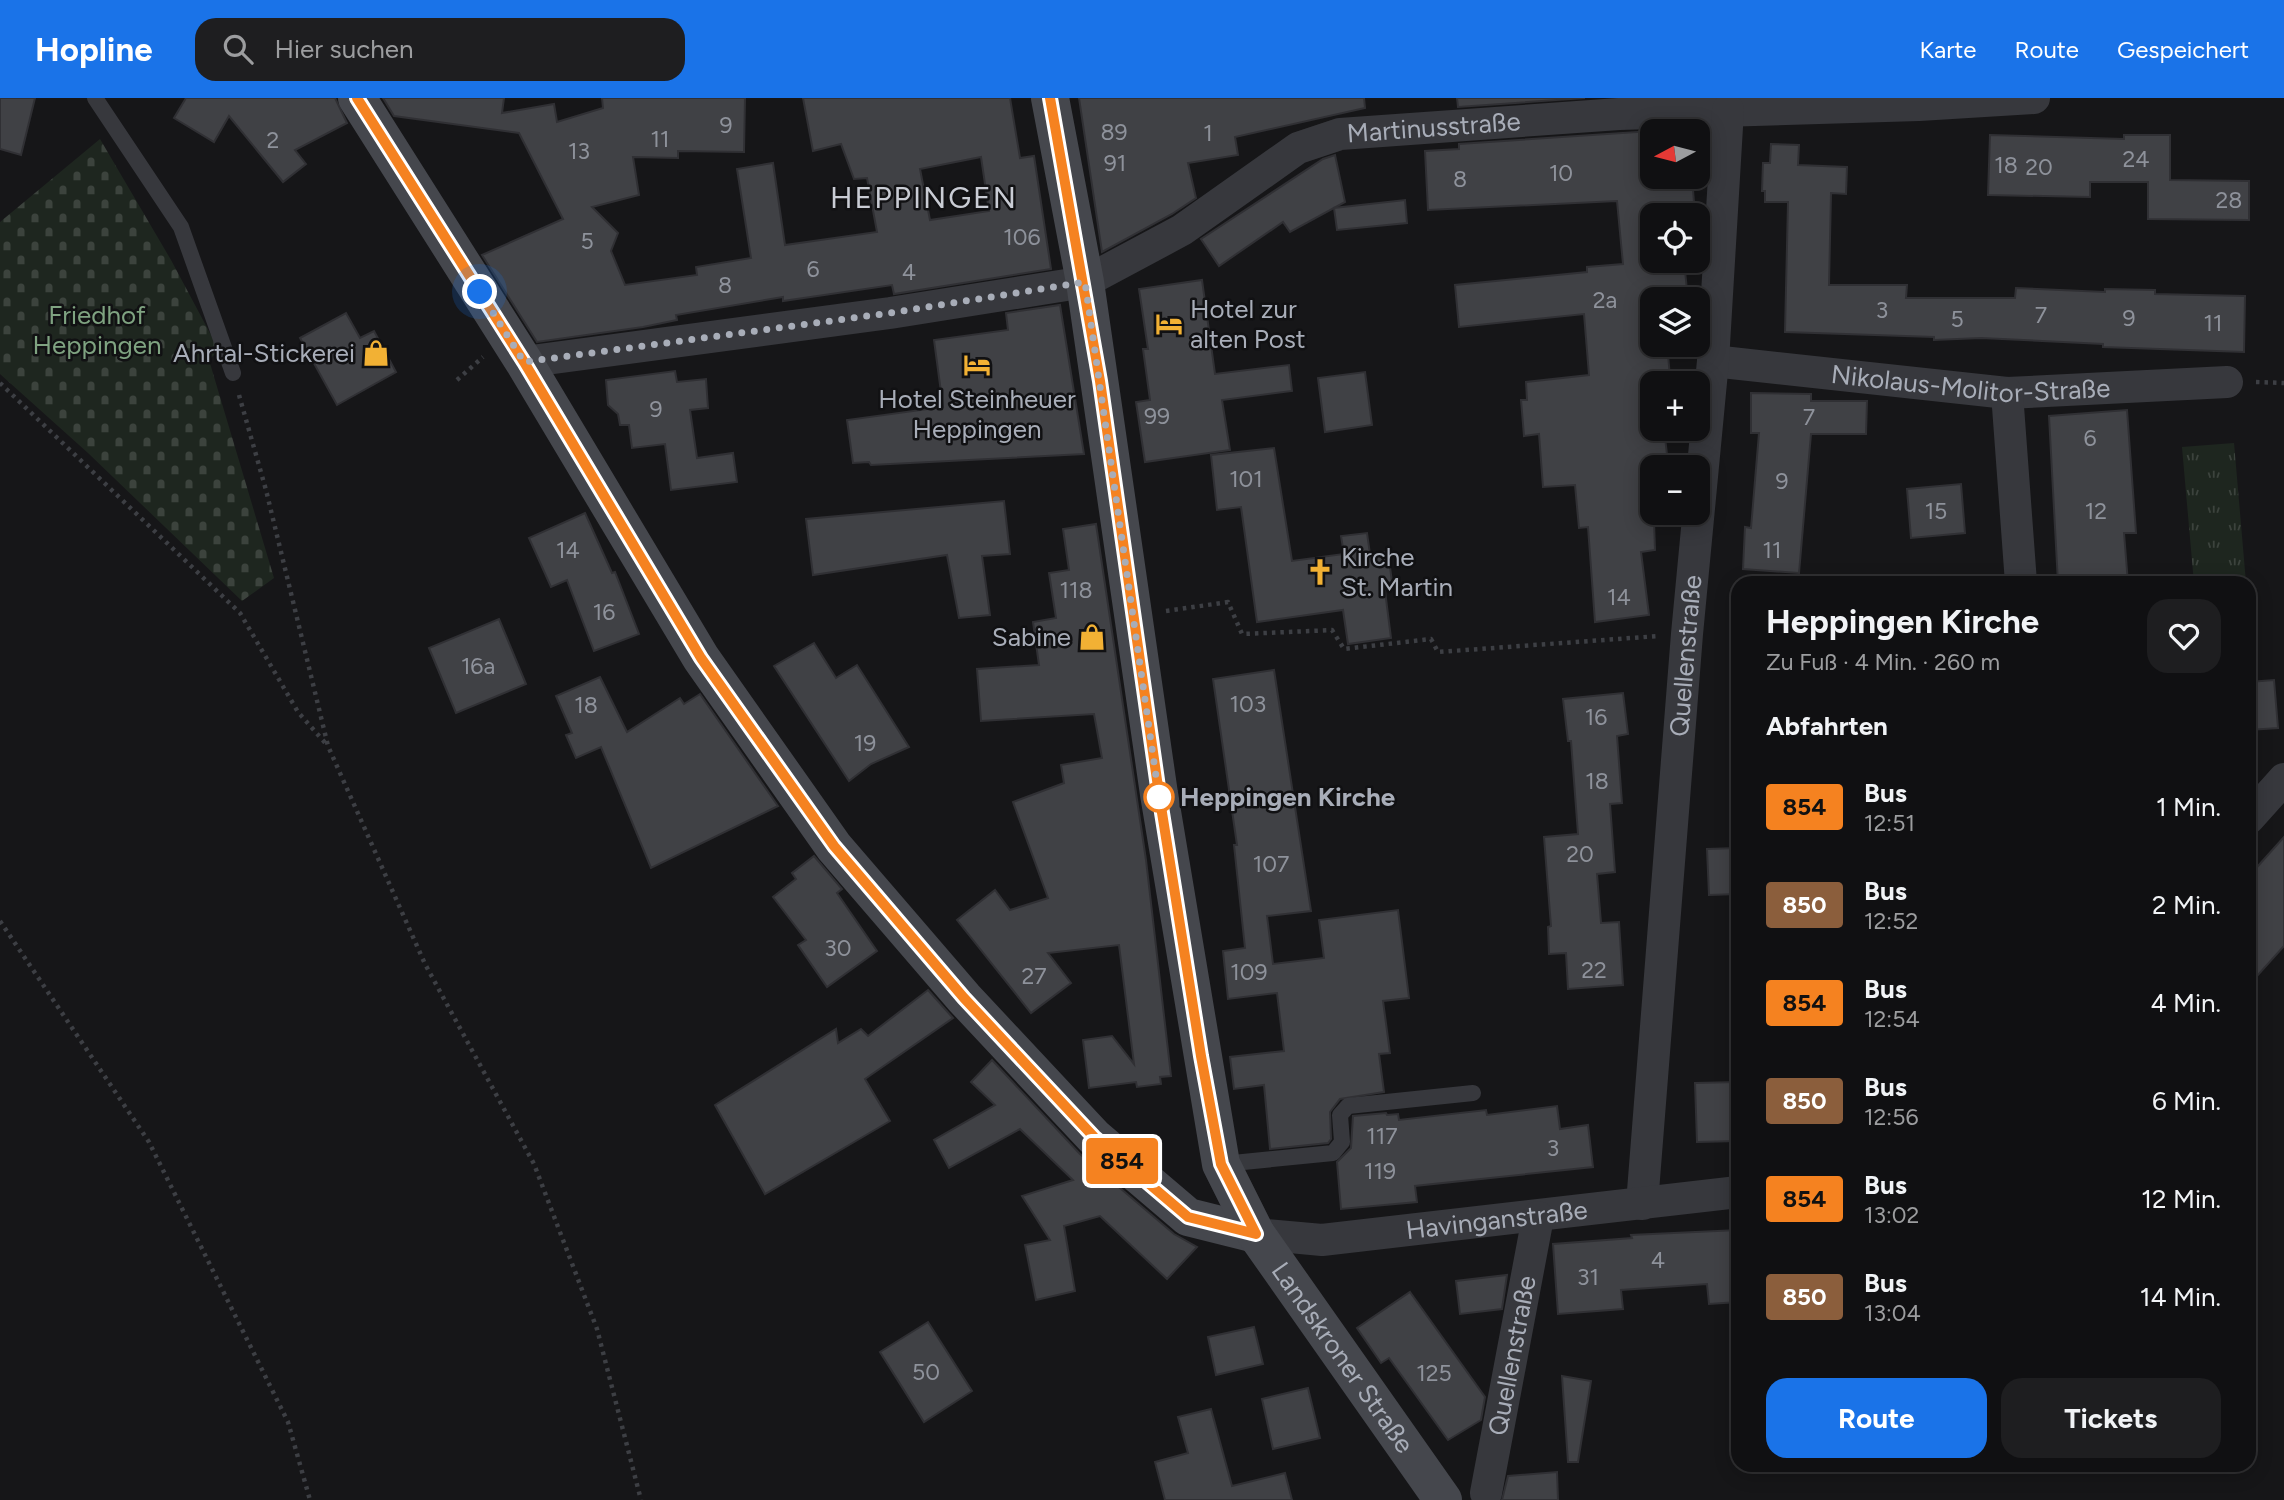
<!DOCTYPE html>
<html lang="de">
<meta charset="utf-8">
<style>
:root{--surface:#101012;--page:#1e1e20;--text:#f1f3f6;--muted:#9c9d9f;--line:#303032;--accent:#1a73e8}
body{margin:0;font-family:Figtree,sans-serif;background:var(--page);color:var(--text);height:100vh;display:flex;flex-direction:column;font-size:26px;white-space:nowrap}
*{box-sizing:border-box;margin:0}
p{font-size:23px;color:var(--muted)}
.icon{flex:none;width:38px;height:38px;fill:none;stroke:currentColor;stroke-width:2;stroke-linecap:round;stroke-linejoin:round}
.map{position:relative;flex:1;overflow:hidden}
.details{position:absolute;left:1731px;top:478px;width:525px;height:896px;display:flex;flex-direction:column;background:var(--surface);border-radius:21px;box-shadow:0 4px 18px #0003,0 0 0 2px var(--line)}
.details>*{flex:none}
.badge{padding:0 14px;border-radius:5px;font-size:24px;line-height:46px}
.needle{width:46px;rotate:263deg}
.fabs{position:absolute;left:1640px;top:21px;display:grid;gap:14px}
.fabs a{display:grid;place-items:center;width:70px;height:70px;border-radius:14px;background:var(--surface);box-shadow:0 4px 18px #0003,0 0 0 2px var(--line);font-size:35px}
.you{position:absolute;width:35px;height:35px;margin:-18px;border:5px solid #fff;border-radius:50%;background:#1a73e8;box-shadow:0 0 0 10px #1a73e833}
.map>.badge{position:absolute;translate:-50% -50%;box-shadow:0 0 0 4px #fff}
h2{padding:0 35px;font-size:26px;line-height:63px}
.round{display:grid;place-items:center;flex:none;width:74px;height:74px;border-radius:21px;background:var(--page)}
.overview{display:flex;align-items:center;justify-content:space-between;height:119px;padding:0 35px}
h1{font-size:33px;font-weight:700;line-height:52px}
.button{display:flex;gap:14px;margin-top:auto;padding:14px 35px}
.button a{flex:1;height:80px;border-radius:21px;background:var(--accent);color:#fff;font-size:28px;font-weight:700;line-height:80px;text-align:center}
.button a+a{background:var(--page);color:var(--text)}
ul{padding:0;list-style:none}
li{display:flex;align-items:center;gap:21px;height:98px;padding:0 35px}
li div{flex:1}
li b{display:block;font-size:26px}
li em{font-style:normal}
li .badge{min-width:77px;font-weight:700;text-align:center}
header{display:flex;align-items:center;gap:42px;box-sizing:border-box;height:98px;padding:0 35px;background:var(--accent);color:#fff}
header strong{font-size:33px}
nav{display:flex;gap:38px;margin-inline-start:auto;font-size:24px}
.search{width:490px;height:63px;background:var(--page);display:flex;align-items:center;gap:18px;box-sizing:border-box;padding:0 24px;border-radius:21px;color:var(--muted);font-size:26px}
.map>svg:first-child{display:block}
</style>
<header>
<strong>Hopline</strong>
<div class="search"><svg class="icon" aria-label="search" viewBox="0 0 24 24"><circle cx="10" cy="10" r="6"/><path d="M15 15l6 6"/></svg>Hier suchen</div>
<nav><a>Karte</a><a>Route</a><a>Gespeichert</a></nav>
</header>
<div class="map">
<svg width="2284" height="1402" viewBox="0 0 2284 1402">
<defs>
<pattern id="cemetery-stones" width="16" height="16" patternUnits="userSpaceOnUse" patternTransform="scale(1.75)"><rect width="16" height="16" fill="#1e261f"/><path d="M2 7V4a2 2 0 0 1 4 0v3zM10 15v-3a2 2 0 0 1 4 0v3z" fill="#3c433d"/></pattern>
<pattern id="park-tufts" width="24" height="20" patternUnits="userSpaceOnUse" patternTransform="scale(1.75)"><rect width="24" height="20" fill="#1e261f"/><path d="M3 7l-1-3M5 7V3M7 7l1-3M15 17l-1-3M17 17v-4M19 17l1-3" fill="none" stroke="#3c433d"/></pattern>
</defs>
<rect width="100%" height="100%" fill="#161618"/>
<path fill="url(#cemetery-stones)" d="M100,41L171,162L219,252L209,262L274,480L242,503L88,355L0,276V124Z"/>
<path fill="url(#park-tufts)" d="M2234,345L2246,485H2194L2182,349Z"/>
<g fill="#404145" stroke="#303034" stroke-width="2" fill-rule="evenodd">
<path d="M0,0H35L21,57L0,51Z"/>
<path d="M186,0H335L347,25L295,52L306,66L283,84L229,18L214,44L174,20Z"/>
<path d="M383,0H504L502,15L554,6L557,24L603,10L602,0H745L744,54L678,53V60L633,59L639,97L592,109L618,135L611,153L625,187L697,177L696,169L751,160L737,71L773,65L785,147L877,134L867,80L854,81L841,46L813,53L803,0H1010L1020,60L1034,58L1051,171L894,196L892,187L783,203V199L676,217L677,222L643,229L537,244L482,157L563,121L519,35L394,18ZM981,59L989,113L930,122L920,71Z"/>
<path d="M1079,0H1364L1365,10L1235,39L1238,57L1188,65L1196,100L1172,116L1102,154Z"/>
<path d="M1457,0H1585L1458,9Z"/>
<path d="M1652,33V79H1692L1695,117H1652V163H1684L1687,192L1652,195V247H1667L1670,278L1652,280V331H1664L1668,365L1652,367L1655,452L1641,454L1649,517L1595,524L1588,429L1579,430L1575,387L1543,389L1539,336L1524,338L1521,302H1527L1526,284L1589,277L1584,216L1459,229L1455,187L1587,174V169L1623,166L1617,103L1428,112L1425,53L1459,51V46Z"/>
<path d="M1990,37L2124,41V37H2170V82L2249,83V122L2148,121V84H2090V99L1988,97Z"/>
<path d="M1771,46L1799,47L1798,67L1847,69L1846,96L1831,95L1829,187H1907L1906,200H2015L2016,190L2105,194V191L2155,192V196L2245,198L2244,254L2103,249V246L1981,240L1934,242V239L1785,234L1788,104H1765V93H1762L1763,65H1770Z"/>
<path d="M1335,57L1345,104L1290,134L1283,124L1219,168L1201,141L1323,61Z"/>
<path d="M1405,102L1407,125L1337,132L1334,110Z"/>
<path d="M1202,182L1215,276L1289,267L1292,293L1222,302L1230,352L1145,364L1136,304L1150,302L1143,251H1148L1139,191Z"/>
<path d="M1060,207L1084,356L871,367L869,364L853,365L847,322L943,309L934,242L1008,232L1006,215Z"/>
<path d="M346,215L360,240L374,233L396,274L337,307L300,240Z"/>
<path d="M675,273L677,284L706,281L708,310L690,312L697,360L733,355L737,384L671,392L665,346L632,350L629,327H620L618,316L608,307L606,282Z"/>
<path d="M1365,274L1372,327L1325,334L1318,280Z"/>
<path d="M1751,295L1811,296V303H1867L1866,336H1811L1799,475L1743,471L1745,429L1751,430L1759,335H1751Z"/>
<path d="M2127,312L2136,435H2124L2128,485H2058L2049,318Z"/>
<path d="M1274,350L1292,463L1344,456L1341,438L1367,435L1370,456L1388,454L1392,484L1384,485L1391,540L1348,546L1343,512L1257,524L1241,409L1217,412L1211,357Z"/>
<path d="M1961,386L1965,435L1911,440L1907,391Z"/>
<path d="M1004,403L1010,456L982,458L990,517L959,520L947,457L813,477L806,421Z"/>
<path d="M585,415L612,475L615,474L639,536L594,553L567,482L551,489L529,440Z"/>
<path d="M1096,426L1146,762L1171,978L1160,979L1161,986L1137,989L1136,984L1089,990L1083,942L1112,938L1134,966L1119,847L1048,855L1071,885L1031,915L957,822L995,792L1010,812L1048,800L1013,704L1064,685L1061,667L1102,660L1094,616L981,623L977,571L1039,567L1033,524L1056,520L1049,475L1069,472L1063,431Z"/>
<path d="M499,521L526,586L456,615L429,550Z"/>
<path d="M814,545L836,580L857,567L909,649L871,666L849,683L774,568Z"/>
<path d="M1274,572L1311,813L1267,818L1273,866L1324,860L1319,822L1398,812L1409,900L1383,903L1390,955L1379,956L1384,994L1340,1001L1330,1014L1331,1041L1328,1045L1270,1051L1264,987L1234,991L1230,959L1284,953L1277,895L1228,901L1223,853L1245,850L1234,747H1237L1213,581Z"/>
<path d="M600,579L627,634L680,600L684,606L700,596L778,708L651,770L601,649L576,660L566,637L572,635L556,598Z"/>
<path d="M2274,582L2278,630L2249,632V584Z"/>
<path d="M1623,595L1628,636L1617,638L1622,705L1610,706L1615,774L1597,776L1601,825L1619,824L1623,887L1568,891L1566,855L1549,856L1548,829L1551,828L1544,739L1578,736L1571,643H1568L1563,601Z"/>
<path d="M2284,739V848L2249,887V778Z"/>
<path d="M1738,750V796L1709,797L1707,751Z"/>
<path d="M814,758L842,791L837,795L877,853L827,889L798,847L806,842L773,799L796,781L792,775Z"/>
<path d="M928,892L953,920L865,981L890,1023L765,1096L715,1007L836,931L838,945L861,931L868,938Z"/>
<path d="M992,962L1080,1056L1174,1136L1197,1149L1167,1181L1100,1118L1064,1128L1075,1193L1036,1202L1025,1147L1050,1142L1022,1098L1073,1082L1020,1031L949,1070L934,1042L995,1007L971,984Z"/>
<path d="M1738,984V1043L1697,1044L1695,985Z"/>
<path d="M1557,1008L1560,1031L1588,1027L1593,1069L1415,1088L1417,1104L1341,1111L1337,1064L1351,1050L1353,1018L1386,1015L1387,1017L1398,1016L1399,1022L1486,1012L1487,1017Z"/>
<path d="M1738,1132V1204L1709,1206L1707,1186L1621,1192L1623,1211L1558,1216L1553,1146L1632,1140L1631,1137Z"/>
<path d="M1507,1177L1502,1211L1460,1216L1456,1183Z"/>
<path d="M1410,1194L1485,1299L1481,1322L1448,1342L1389,1260L1381,1265L1357,1230Z"/>
<path d="M928,1224L972,1293L924,1324L880,1254Z"/>
<path d="M1254,1229L1263,1266L1216,1277L1208,1239Z"/>
<path d="M1562,1278L1591,1283L1578,1364H1568Z"/>
<path d="M1308,1290L1320,1340L1273,1351L1262,1301Z"/>
<path d="M1211,1311L1232,1388L1285,1375L1292,1402H1165L1155,1364L1188,1355L1178,1319Z"/>
<path d="M1557,1374L1558,1402H1502L1508,1378Z"/>
</g>
<g fill="none" stroke-linecap="round" stroke-linejoin="round">
<g stroke="#3d3f44" stroke-width="4.5" stroke-dasharray="3.5 5" stroke-linecap="butt">
<path d="M457,282L483,259"/>
<path d="M2256,284L2284,285"/>
<path d="M0,285L240,515L298,614L327,647"/>
<path d="M239,297L266,392L328,648L425,866L534,1066L597,1231L641,1402"/>
<path d="M1166,513L1228,504L1242,536L1332,532L1344,551L1431,541L1438,554L1659,538"/>
<path d="M0,823L149,1044L288,1324L310,1402"/>
</g>
<g stroke="#37383d" stroke-width="16">
<path d="M95,0L181,129L233,275"/>
<path d="M1223,1066L1333,1055L1342,1044L1340,1017L1348,1008L1473,995"/>
</g>
<g stroke="#37383d" stroke-width="32">
<path id="s1" d="M1713,263L2007,295L2227,284"/>
<path id="s2" d="M524,264L890,215L1085,184L1182,132L1298,50L1340,36L1619,16L1919,7L2034,0"/>
<path d="M2007,295L2021,485"/>
<path d="M2249,720L2284,681"/>
<path id="s3" d="M1642,1106L1687,536L1713,263L1728,12"/>
<path id="s4" d="M1256,1136L1322,1142L1738,1094"/>
<path id="s5" d="M1486,1395L1538,1119"/>
</g>
<g stroke="#45474d" stroke-width="38">
<path d="M357,0L524,264L701,560L834,749L964,900L1094,1039L1188,1119L1256,1136"/>
<path id="s6" d="M1050,0L1085,184L1159,696L1221,1066L1256,1136L1443,1402"/>
</g>
</g>
<g fill="none" stroke-linecap="round" stroke-linejoin="round">
<defs>
<path id="line" d="M357,0L524,264L701,560L834,748L964,900L1094,1039L1188,1119L1256,1136L1221,1066L1201,958L1159,696L1100,283L1050,0"/>
</defs>
<use href="#line" stroke="#fff" stroke-width="16"/>
<use href="#line" stroke="#f58220" stroke-width="10"/>
<path stroke="#a8adb8" stroke-width="7" stroke-dasharray="0 12.6" d="M480,194L524,264L890,215L1085,184L1159,699"/>
</g>
<defs>
<symbol id="hotel-bare" viewBox="-9 -9 18 18"><path d="M-6-4.5h1.5V1H6V5H4.5V3h-9V5H-6ZM-4 0a1.8 1.8 0 1 1 3.6 0ZM.5 0V-2.5h3Q6-2.5 6 0Z" fill="#f2b134" stroke="#111113" stroke-width="2.5" paint-order="stroke"/></symbol>
<symbol id="shop-bare" viewBox="-9 -9 18 18"><path d="M-5-2.5h2.3a2.7 3.5 0 0 1 5.4 0H5L5.5 6h-11ZM-1.5-2.5h3a1.5 2.3 0 0 0-3 0Z" fill="#f2b134" stroke="#111113" stroke-width="2.5" paint-order="stroke"/></symbol>
<symbol id="church-bare" viewBox="-9 -9 18 18"><path d="M-1.2-6h2.4v3.5h3.3v2.4h-3.3V6h-2.4V-.1h-3.3v-2.4h3.3Z" fill="#f2b134" stroke="#111113" stroke-width="2.5" paint-order="stroke"/></symbol>
</defs>
<g fill-rule="evenodd">
<use href="#hotel-bare" x="1150" y="207" width="38" height="38"/>
<use href="#shop-bare" x="357" y="236" width="38" height="38"/>
<use href="#hotel-bare" x="958" y="248" width="38" height="38"/>
<use href="#church-bare" x="1301" y="455" width="38" height="38"/>
<use href="#shop-bare" x="1073" y="520" width="38" height="38"/>
</g>
<circle fill="#fff" stroke="#f58220" stroke-width="3.5" cx="1159" cy="699" r="14"/>
<g text-anchor="middle" dominant-baseline="central" stroke-width="5" stroke-linejoin="round" paint-order="stroke">
<g font-size="23" fill="#8e929b">
<text x="726" y="27">9</text>
<text x="1114" y="34">89</text>
<text x="1208" y="35">1</text>
<text x="660" y="41">11</text>
<text x="273" y="42">2</text>
<text x="579" y="53">13</text>
<text x="2136" y="61">24</text>
<text x="1115" y="65">91</text>
<text x="2006" y="67">18</text>
<text x="2039" y="69">20</text>
<text x="1561" y="75">10</text>
<text x="1460" y="81">8</text>
<text x="2229" y="102">28</text>
<text x="1022" y="139">106</text>
<text x="587" y="143">5</text>
<text x="813" y="171">6</text>
<text x="909" y="174">4</text>
<text x="725" y="187">8</text>
<text x="1605" y="202">2a</text>
<text x="1882" y="212">3</text>
<text x="2041" y="217">7</text>
<text x="2129" y="220">9</text>
<text x="1957" y="221">5</text>
<text x="2213" y="225">11</text>
<text x="656" y="311">9</text>
<text x="1157" y="318">99</text>
<text x="1809" y="319">7</text>
<text x="2090" y="340">6</text>
<text x="1246" y="381">101</text>
<text x="1782" y="383">9</text>
<text x="1936" y="413">15</text>
<text x="2096" y="413">12</text>
<text x="568" y="452">14</text>
<text x="1772" y="452">11</text>
<text x="1076" y="492">118</text>
<text x="1619" y="499">14</text>
<text x="604" y="514">16</text>
<text x="478" y="568">16a</text>
<text x="1248" y="606">103</text>
<text x="586" y="607">18</text>
<text x="1596" y="619">16</text>
<text x="865" y="645">19</text>
<text x="1597" y="683">18</text>
<text x="1580" y="756">20</text>
<text x="1271" y="766">107</text>
<text x="838" y="850">30</text>
<text x="1594" y="872">22</text>
<text x="1249" y="874">109</text>
<text x="1034" y="878">27</text>
<text x="1382" y="1038">117</text>
<text x="1553" y="1050">3</text>
<text x="1380" y="1073">119</text>
<text x="1658" y="1162">4</text>
<text x="1588" y="1179">31</text>
<text x="926" y="1274">50</text>
<text x="1434" y="1275">125</text>
</g>
<g font-size="26" fill="#a8adb8" stroke="#111113">
<text stroke="none"><textPath href="#s2" startOffset="957">Martinusstraße</textPath></text>
<text stroke="none"><textPath href="#s1" startOffset="259">Nikolaus-Molitor-Straße</textPath></text>
<text stroke="none"><textPath href="#s3" startOffset="550">Quellenstraße</textPath></text>
<text stroke="none"><textPath href="#s4" startOffset="242">Havinganstraße</textPath></text>
<text stroke="none"><textPath href="#s5" startOffset="140">Quellenstraße</textPath></text>
<text stroke="none"><textPath href="#s6" startOffset="1309">Landskroner Straße</textPath></text>
</g>
<g font-size="26" fill="#a8adb8" stroke="#111113" text-anchor="start">
<text x="1190" y="211">Hotel zur<tspan x="1190" dy="30">alten Post</tspan></text>
<text x="355" y="255" text-anchor="end">Ahrtal-Stickerei</text>
<text x="977" y="301" text-anchor="middle">Hotel Steinheuer<tspan x="977" dy="30">Heppingen</tspan></text>
<text x="1341" y="459">Kirche<tspan x="1341" dy="30">St. Martin</tspan></text>
<text x="1071" y="539" text-anchor="end">Sabine</text>
</g>
<g font-size="26" fill="#7fa381" stroke="#111113">
<text x="97" y="217">Friedhof<tspan x="97" dy="30">Heppingen</tspan></text>
</g>
<g font-size="26" font-weight="bold" fill="#a8adb8" stroke="#111113" text-anchor="start">
<text x="1180" y="699">Heppingen Kirche</text>
</g>
<g font-size="30" letter-spacing="2" fill="#c9ccd4" stroke="#111113">
<text x="924" y="99">HEPPINGEN</text>
</g>
</g>
</svg>
<div class="fabs">
<a><svg class="needle" viewBox="-14 -14 28 28"><path d="M0-13l5 13h-10z" fill="#e53935"/><path d="M0 13l5-13h-10z" fill="#9c9d9f"/></svg></a>
<a><svg class="icon" aria-label="locate" viewBox="0 0 24 24"><circle cx="12" cy="12" r="6"/><path d="M12 2v4M12 18v4M2 12h4M18 12h4"/></svg></a>
<a><svg class="icon" aria-label="layers" viewBox="0 0 24 24"><path d="M12 4l9 5-9 5-9-5zM3 14l9 5 9-5"/></svg></a>
<a>+</a>
<a>−</a>
</div>
<div class="you" style="left:480px;top:194px"></div>
<b class="badge" style="left:1122px;top:1063px;background:#f58220;color:#111">854</b>
<section class="details">
<div class="overview"><div><h1>Heppingen Kirche</h1><p>Zu Fuß · 4 Min. · 260 m</p></div><a class="round"><svg class="icon" aria-label="heart" viewBox="0 0 24 24"><path d="M12 20l-8-8c-3-5 5-10 8-4 3-6 11-1 8 4z"/></svg></a></div>
<h2>Abfahrten</h2>
<ul>
<li><span class="badge" style="background:#f58220;color:#111">854</span><div><b>Bus</b><p>12:51</p></div><em>1 Min.</em></li>
<li><span class="badge" style="background:#8b5e3c;color:#fff">850</span><div><b>Bus</b><p>12:52</p></div><em>2 Min.</em></li>
<li><span class="badge" style="background:#f58220;color:#111">854</span><div><b>Bus</b><p>12:54</p></div><em>4 Min.</em></li>
<li><span class="badge" style="background:#8b5e3c;color:#fff">850</span><div><b>Bus</b><p>12:56</p></div><em>6 Min.</em></li>
<li><span class="badge" style="background:#f58220;color:#111">854</span><div><b>Bus</b><p>13:02</p></div><em>12 Min.</em></li>
<li><span class="badge" style="background:#8b5e3c;color:#fff">850</span><div><b>Bus</b><p>13:04</p></div><em>14 Min.</em></li>
</ul>
<div class="button"><a>Route</a><a>Tickets</a></div>
</section>
</div>
